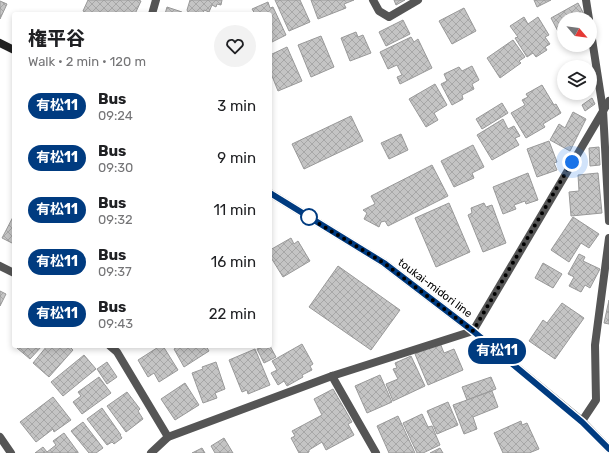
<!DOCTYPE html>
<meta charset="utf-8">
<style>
:root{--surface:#fff;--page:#f2f2f2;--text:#202124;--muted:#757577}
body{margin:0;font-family:Rubik,"Noto Sans JP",sans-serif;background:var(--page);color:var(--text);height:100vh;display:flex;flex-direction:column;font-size:15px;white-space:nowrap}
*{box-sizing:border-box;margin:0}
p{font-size:13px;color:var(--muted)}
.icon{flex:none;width:22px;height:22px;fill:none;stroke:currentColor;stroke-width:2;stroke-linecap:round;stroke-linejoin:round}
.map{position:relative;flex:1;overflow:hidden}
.details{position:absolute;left:12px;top:12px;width:260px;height:336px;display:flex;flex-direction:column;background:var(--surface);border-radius:4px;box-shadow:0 2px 6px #0003}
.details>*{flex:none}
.badge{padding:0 8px;border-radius:13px;font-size:14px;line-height:26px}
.needle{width:26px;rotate:118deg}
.controls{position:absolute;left:557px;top:12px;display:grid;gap:8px}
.controls a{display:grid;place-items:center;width:40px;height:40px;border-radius:50%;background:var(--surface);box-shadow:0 2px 6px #0003;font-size:20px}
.you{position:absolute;width:20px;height:20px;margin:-10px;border:3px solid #fff;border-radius:50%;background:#1a73e8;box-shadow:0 0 0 6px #1a73e833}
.map>.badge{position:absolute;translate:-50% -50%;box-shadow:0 0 0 2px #fff}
.round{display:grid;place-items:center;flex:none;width:42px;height:42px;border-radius:21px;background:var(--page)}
.headline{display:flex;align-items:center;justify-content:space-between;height:68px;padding:0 16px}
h1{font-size:19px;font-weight:800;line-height:30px}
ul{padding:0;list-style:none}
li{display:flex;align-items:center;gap:12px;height:52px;padding:0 16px}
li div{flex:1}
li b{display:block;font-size:15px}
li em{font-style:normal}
li .badge{min-width:44px;font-weight:700;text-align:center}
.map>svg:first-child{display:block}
</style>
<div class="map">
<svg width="609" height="453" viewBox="0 0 609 453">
<defs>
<pattern id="building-cross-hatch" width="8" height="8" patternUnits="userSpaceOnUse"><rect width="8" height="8" fill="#c4c4c4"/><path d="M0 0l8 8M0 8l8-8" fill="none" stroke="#a7a7a7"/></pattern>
</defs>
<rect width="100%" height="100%" fill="#fff"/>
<g fill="url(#building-cross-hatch)" stroke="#999">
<path d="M88,0H138L141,1L135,14H89L83,11Z"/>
<path d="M190,0H222L221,5L217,4L216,7L212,5L209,12L204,10L203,14L198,12L197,14H189L187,10Z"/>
<path d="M275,0H300L310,22L289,31Z"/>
<path d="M311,0H354L344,4L346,8L318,19Z"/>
<path d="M394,0H405L396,5Z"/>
<path d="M534,0H551L537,7Z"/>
<path d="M0,1L7,4L0,19Z"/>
<path d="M268,2L270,8L273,7L286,35L270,43V14H255L252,9Z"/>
<path d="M578,3L584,14L580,16L582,19H564L563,41L551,18Z"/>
<path d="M167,7L182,12L181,14H165Z"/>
<path d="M464,8L476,31L452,44L439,21Z"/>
<path d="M524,17L528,24L538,17L549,35L545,37L550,44L545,47L547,50L536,57L533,53L527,57L515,38L518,37L510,26Z"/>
<path d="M403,20L410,34L386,46L379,32Z"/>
<path d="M356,32L358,37L363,35L371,53L350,61L341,38Z"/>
<path d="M321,36L334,67L311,77L298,45Z"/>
<path d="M411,37L414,42L418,39L432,68L400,84L397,77L402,75L397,65L388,69L380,52Z"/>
<path d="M513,40L525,57L519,61L521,63L500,78L487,58Z"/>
<path d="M287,47L302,81L278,91L270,71V55Z"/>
<path d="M472,66L479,80L472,84L474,89L462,95L463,99L452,105L441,84L447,81L444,74L459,67L462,71Z"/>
<path d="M435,84L447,105L434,113L438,120L426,127L409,99Z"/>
<path d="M542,85L554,105L556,104L561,113L543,124L545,127L526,138L511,113L525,105L522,100L528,97L526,94Z"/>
<path d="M592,98L595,104L585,111L582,105Z"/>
<path d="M502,103L508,113L482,129L476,119Z"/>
<path d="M573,112L586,119L570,151L550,140L559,124L565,128Z"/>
<path d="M351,116L363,141L304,169L292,144Z"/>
<path d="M503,119L508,129L514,126L520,136L515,138L519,145L492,160L477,135Z"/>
<path d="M401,134L408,150L389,159L381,143Z"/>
<path d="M549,141L557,162L554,163L557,170L537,177L527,149Z"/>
<path d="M473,145L484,167L472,173L474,178L454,187L441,161Z"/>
<path d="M599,147L600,165L590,166L589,148Z"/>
<path d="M432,165L448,196L388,226L385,221L381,222L379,227L364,219L367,213L363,210L375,204L371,196Z"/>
<path d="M528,173L538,200L526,204L525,201L514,205L516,209L503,214L493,187Z"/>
<path d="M598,173L602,213L571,216L569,192L579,191L578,175Z"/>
<path d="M449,203L470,252L436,267L415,218Z"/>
<path d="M484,203L486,207L492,205L506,243L483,252L468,215L472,213L471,208Z"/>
<path d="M14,215V244L2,238Z"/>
<path d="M573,217L599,234L589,248L581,243L569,262L551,250Z"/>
<path d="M291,238L294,244L298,241L310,261L283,277L270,256V250Z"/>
<path d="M579,254L585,257L583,261L600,269L590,288L585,285L581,292L569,286L574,277L568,274Z"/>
<path d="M543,263L562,274L553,288L535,278Z"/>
<path d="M338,266L400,310L371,350L309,307Z"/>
<path d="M0,291L6,294L0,306Z"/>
<path d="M609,300V324L604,323Z"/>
<path d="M562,303L584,318L555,359L529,341L543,320L547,323Z"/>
<path d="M440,343L444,353L454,349L463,370L428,385L415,354Z"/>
<path d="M302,344L313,364L310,366L312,370L302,375L303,377L287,386L284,381L278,385L271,373L277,370L272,361Z"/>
<path d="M18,346H42L30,359L17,348Z"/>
<path d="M47,346H69L73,350L49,377L33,363Z"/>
<path d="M160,346H163L178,370L159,382L154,373L148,377L138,360Z"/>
<path d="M179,346H206L209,351L184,367L174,349Z"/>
<path d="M264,346H270L276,357L264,363L257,349Z"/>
<path d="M255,349L270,385L248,394L247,390L242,392L229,360Z"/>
<path d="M84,355L96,369L63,396L51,382Z"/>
<path d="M411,356L425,386L393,401L386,384L398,379L393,369L397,368L395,363Z"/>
<path d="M107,362L117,377L107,384L97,369Z"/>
<path d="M216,362L225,389L215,393L217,398L203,403L192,373L203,369L202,367Z"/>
<path d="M380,375L392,402L367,413L355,386Z"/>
<path d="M99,377L111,393L82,414L73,402L81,396L78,392Z"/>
<path d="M491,377L496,389L467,400L462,387Z"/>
<path d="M185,383L199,405L175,420L161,399Z"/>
<path d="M333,389L352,422L348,424L354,435L326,450L322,442L309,450V452L307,453H299L291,438L295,436L292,431L322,415L314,399Z"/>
<path d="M492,391L498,407L473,417L477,429L464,434L453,405Z"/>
<path d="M127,392L140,409L138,411L143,419L126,432L107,406Z"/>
<path d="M53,397L71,420L54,432L53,429L36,442L20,422Z"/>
<path d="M448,402L458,425L437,434L427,411Z"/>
<path d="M102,408L121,435H120L122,438L114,444L112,442L107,445L87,419Z"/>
<path d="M422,414L428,427L432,426L440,445L423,453H417L403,423Z"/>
<path d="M398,416L415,453H389L377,426Z"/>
<path d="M521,421L522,425L527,423L539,449L529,453H503L494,433Z"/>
<path d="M83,422L103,448L96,453H89L71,431Z"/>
<path d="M64,433L78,452V453H35L43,447L47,452L56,445L53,441Z"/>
<path d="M224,438L233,453H215L211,446Z"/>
<path d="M202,448L205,453H192Z"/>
<path d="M440,448L443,453H430Z"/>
</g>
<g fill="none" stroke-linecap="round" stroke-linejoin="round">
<g stroke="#555" stroke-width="8">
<path d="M373,0L379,11L389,17L418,0"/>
<path d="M586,0L589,19"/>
<path d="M152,14L156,0"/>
<path d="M590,26L603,110L609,221"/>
<path d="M0,266L14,273"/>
<path d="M110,346L117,352L168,437"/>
<path d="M332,376L376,453"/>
<path d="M582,421L596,400L595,345L609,238"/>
<path d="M0,437L11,453"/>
<path d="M151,453L168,437L332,376L473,331L609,101"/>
</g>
<g stroke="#222" stroke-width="8">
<path d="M0,43L14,50"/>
<path d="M270,193L384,263L473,331L582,421L609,449"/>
</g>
</g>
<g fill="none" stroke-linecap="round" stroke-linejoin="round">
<defs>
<path id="line" d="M270,193L384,263L473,331L582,422L609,449"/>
</defs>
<use href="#line" stroke="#fff" stroke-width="9"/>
<use href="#line" stroke="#003b80" stroke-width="6"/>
<path stroke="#000" stroke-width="4" stroke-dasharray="0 7.2" d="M309,217H308L384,263L473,331L572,162"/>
</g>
<circle fill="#fff" stroke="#003b80" stroke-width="2" cx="309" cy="217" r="8"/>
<g text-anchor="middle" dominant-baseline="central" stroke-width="3.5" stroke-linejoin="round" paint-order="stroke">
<g font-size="11" fill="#000" stroke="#fff">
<text transform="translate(435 288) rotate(37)">toukai-midori line</text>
</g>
</g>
</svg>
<div class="controls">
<a><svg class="needle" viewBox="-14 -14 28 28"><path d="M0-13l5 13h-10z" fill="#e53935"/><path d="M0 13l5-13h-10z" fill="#757577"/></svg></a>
<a><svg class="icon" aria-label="layers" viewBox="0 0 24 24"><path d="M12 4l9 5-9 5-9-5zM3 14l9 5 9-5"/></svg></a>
</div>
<div class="you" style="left:572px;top:162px"></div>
<b class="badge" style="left:497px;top:351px;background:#003b80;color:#fff">有松11</b>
<section class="details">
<div class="headline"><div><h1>権平谷</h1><p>Walk · 2 min · 120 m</p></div><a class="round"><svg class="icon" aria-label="heart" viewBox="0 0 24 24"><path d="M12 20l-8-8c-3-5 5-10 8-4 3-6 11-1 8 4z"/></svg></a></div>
<ul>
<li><span class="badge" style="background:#003b80;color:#fff">有松11</span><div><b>Bus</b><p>09:24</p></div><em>3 min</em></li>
<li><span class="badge" style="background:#003b80;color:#fff">有松11</span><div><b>Bus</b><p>09:30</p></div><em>9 min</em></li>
<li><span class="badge" style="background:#003b80;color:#fff">有松11</span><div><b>Bus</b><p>09:32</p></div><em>11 min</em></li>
<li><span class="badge" style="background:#003b80;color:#fff">有松11</span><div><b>Bus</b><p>09:37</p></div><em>16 min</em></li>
<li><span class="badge" style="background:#003b80;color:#fff">有松11</span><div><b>Bus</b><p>09:43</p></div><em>22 min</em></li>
</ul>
</section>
</div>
